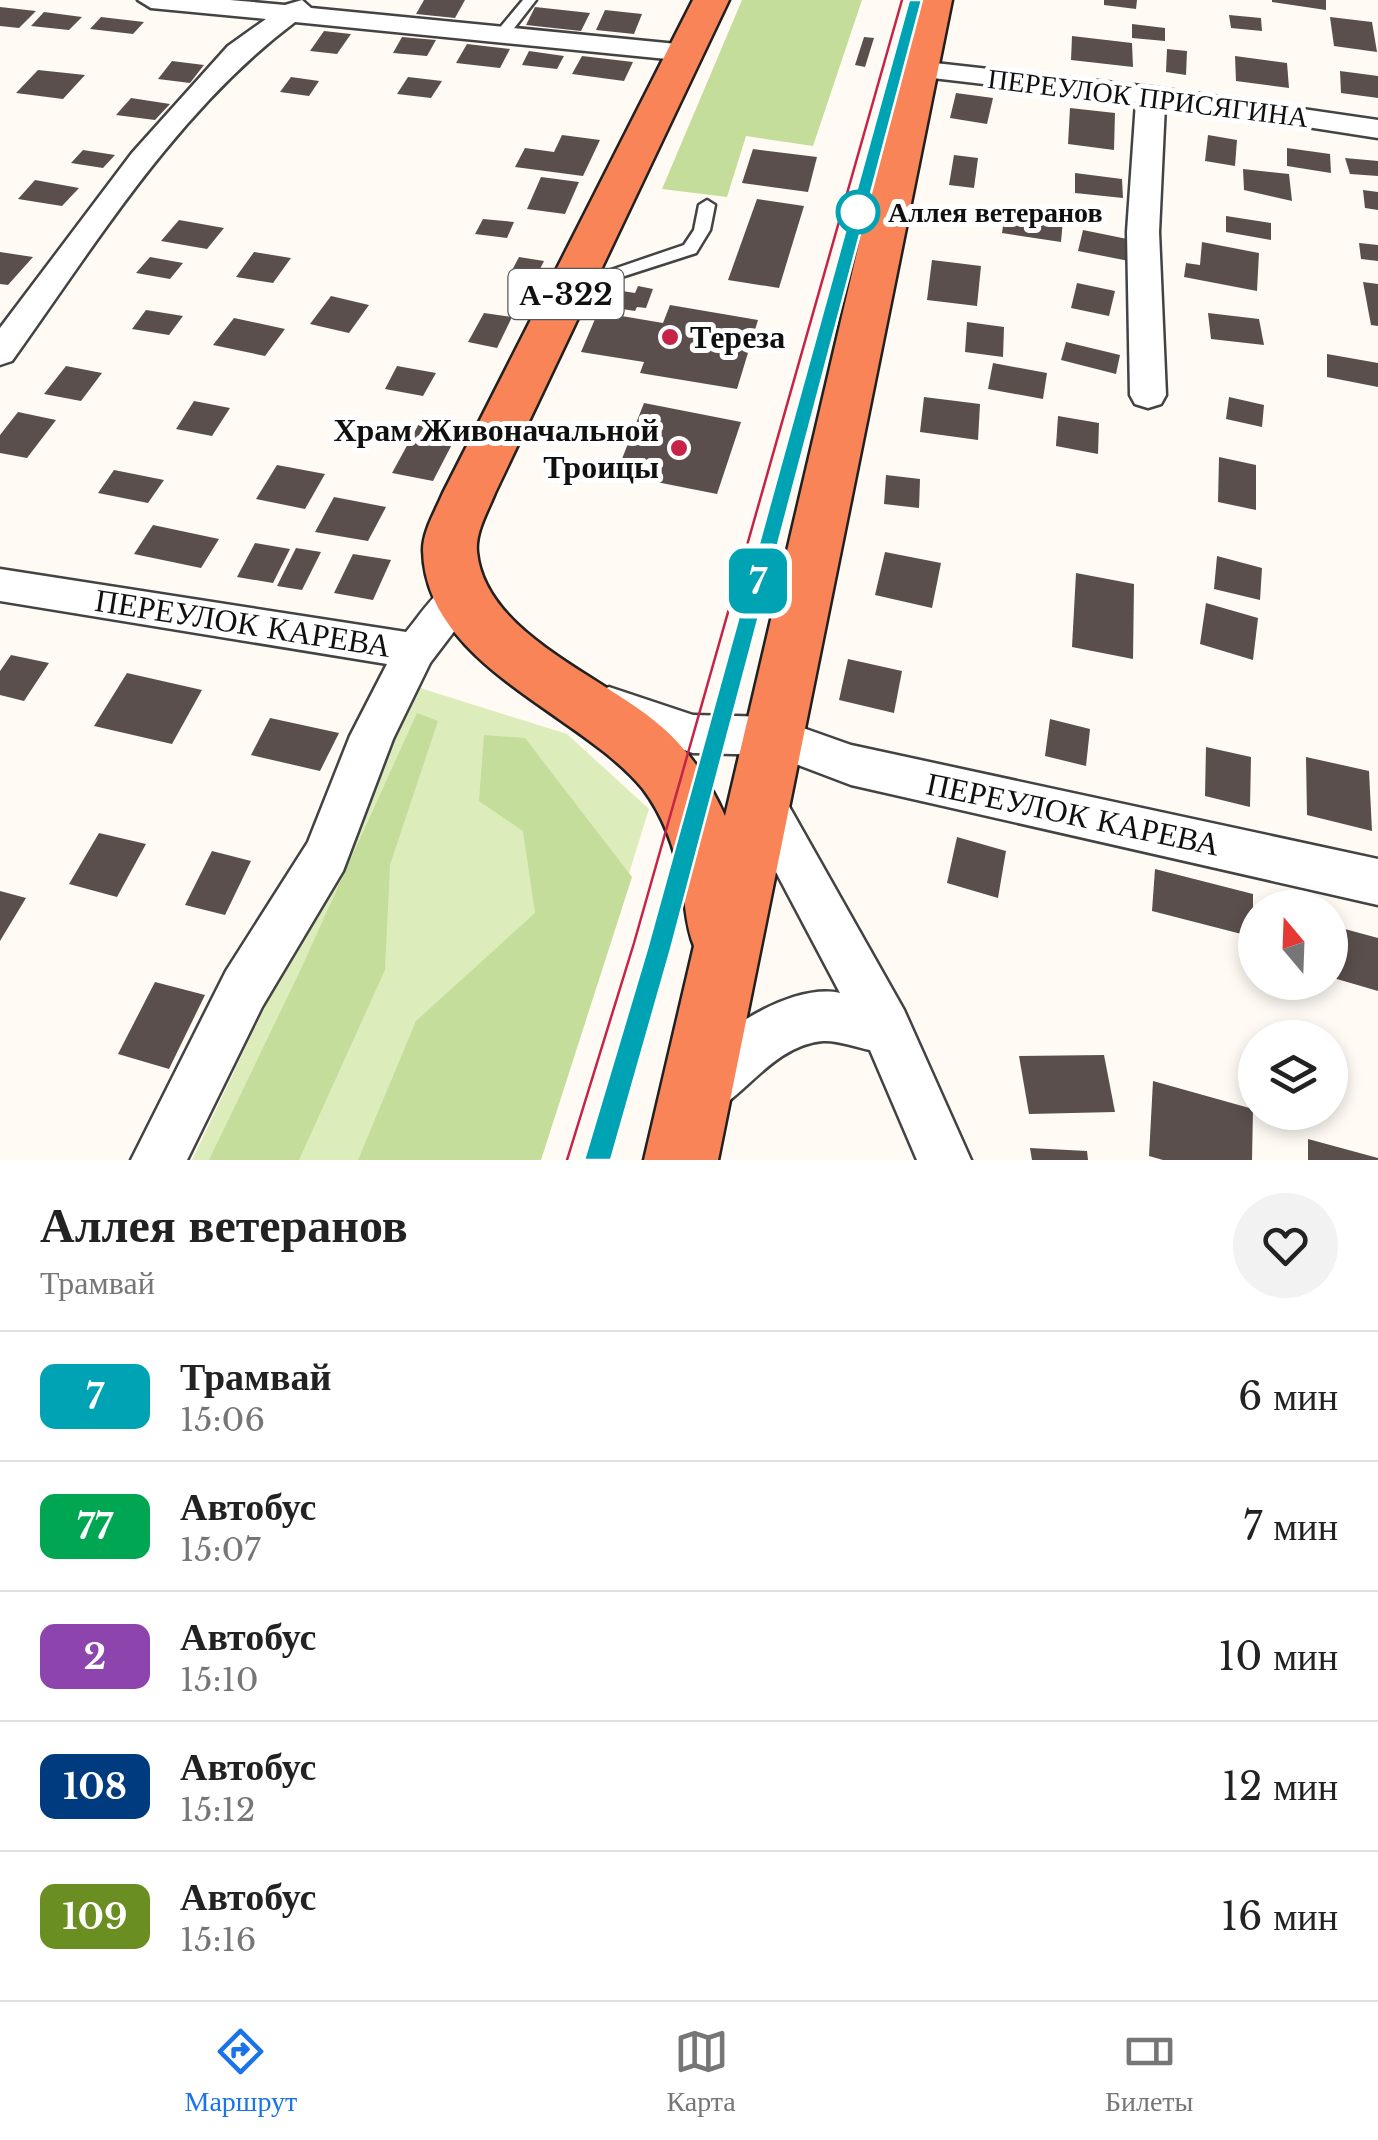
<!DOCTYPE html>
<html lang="ru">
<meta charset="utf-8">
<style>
:root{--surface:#fff;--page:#f2f2f2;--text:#222;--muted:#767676;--line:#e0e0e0;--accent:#1a73e8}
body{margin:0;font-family:"Libre Baskerville",serif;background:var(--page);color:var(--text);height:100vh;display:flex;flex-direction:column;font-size:38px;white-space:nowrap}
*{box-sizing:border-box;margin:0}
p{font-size:32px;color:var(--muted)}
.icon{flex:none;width:55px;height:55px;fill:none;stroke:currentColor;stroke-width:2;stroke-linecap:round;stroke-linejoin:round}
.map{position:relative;height:1160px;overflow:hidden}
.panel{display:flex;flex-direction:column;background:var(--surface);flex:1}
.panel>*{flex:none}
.badge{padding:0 20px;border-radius:15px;font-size:35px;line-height:65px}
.needle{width:65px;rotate:341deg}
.buttons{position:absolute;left:1238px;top:890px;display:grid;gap:20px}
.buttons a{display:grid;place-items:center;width:110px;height:110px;border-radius:50%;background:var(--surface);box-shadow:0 5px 15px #0003;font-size:50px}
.map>.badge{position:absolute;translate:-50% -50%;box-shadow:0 0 0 5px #fff}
.round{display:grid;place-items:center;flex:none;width:105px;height:105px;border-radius:52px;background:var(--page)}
.overview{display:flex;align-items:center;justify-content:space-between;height:170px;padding:0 40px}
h1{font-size:48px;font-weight:800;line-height:75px}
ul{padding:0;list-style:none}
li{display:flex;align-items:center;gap:30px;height:130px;padding:0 40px;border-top:2px solid var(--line)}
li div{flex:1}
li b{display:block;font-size:38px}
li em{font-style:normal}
li .badge{min-width:110px;font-weight:700;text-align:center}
.dock{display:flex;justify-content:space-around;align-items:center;height:140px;border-top:2px solid var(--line);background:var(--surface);font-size:28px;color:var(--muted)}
.dock a{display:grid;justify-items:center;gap:5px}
.dock .active{color:var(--accent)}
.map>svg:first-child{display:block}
</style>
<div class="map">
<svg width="1378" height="1160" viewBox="0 0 1378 1160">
<rect width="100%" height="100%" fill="#fffbf4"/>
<path fill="#ddecbb" d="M417,687L567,734L649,809L540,1160H192Z"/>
<g fill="#c4dd9a">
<path d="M742,0H862L813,146L746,136L727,197L662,189Z"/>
<path d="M417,713L438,721L390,865L385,970L299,1160H209L300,971Z"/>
<path d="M484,735L525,738L632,877L541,1160H358L416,1021L535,913L523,831L479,801Z"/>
</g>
<g fill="#5a4f4c">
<path d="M424,0H465L455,18L416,14Z"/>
<path d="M1104,0H1137L1136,9L1104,5Z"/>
<path d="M1272,0H1326V10L1272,2Z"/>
<path d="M0,7L36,11L19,28L0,26Z"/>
<path d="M535,7L590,13L581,31L526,25Z"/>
<path d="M605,10L642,14L634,34L596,30Z"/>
<path d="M44,12L82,17L69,30L31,26Z"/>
<path d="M1229,15L1261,18L1262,31L1231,28Z"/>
<path d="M101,17L144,22L133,34L90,29Z"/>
<path d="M1330,17L1372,22L1377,52L1334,46Z"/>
<path d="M1132,24L1165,28V41L1132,38Z"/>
<path d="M324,31L351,34L337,54L310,51Z"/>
<path d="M1072,36L1132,43L1133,67L1071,60Z"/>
<path d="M402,37L436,40L427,56L393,53Z"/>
<path d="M864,37L874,38L865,67L855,65Z"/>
<path d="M467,44L510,49L500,68L456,63Z"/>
<path d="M1167,49L1187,51L1186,75L1166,72Z"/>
<path d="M529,51L564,56L557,69L522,65Z"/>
<path d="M582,56L633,62L624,81L572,74Z"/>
<path d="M1235,56L1287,63L1289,88L1236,81Z"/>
<path d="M172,61L204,65L190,83L158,79Z"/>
<path d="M38,70L85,75L63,99L16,93Z"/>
<path d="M1340,71L1378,76V98L1341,93Z"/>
<path d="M291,77L319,81L309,96L280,92Z"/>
<path d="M408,77L442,81L431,98L397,94Z"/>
<path d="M956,93L993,98L987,124L950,118Z"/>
<path d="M131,98L170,104L155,120L116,115Z"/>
<path d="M1070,108L1115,113L1114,150L1068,144Z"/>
<path d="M562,135L600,140L583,176L515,167L525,148L554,152Z"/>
<path d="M1208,135L1237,140L1235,166L1205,161Z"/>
<path d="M1287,148L1330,154L1331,173L1287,166Z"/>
<path d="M753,149L817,157L808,192L742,183Z"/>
<path d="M83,150L115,155L103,168L71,163Z"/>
<path d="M954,155L978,158L974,188L949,185Z"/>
<path d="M1345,158L1378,161V176L1350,174Z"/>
<path d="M1243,169L1289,174L1292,201L1244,190Z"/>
<path d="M1075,173L1122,179L1123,198L1075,193Z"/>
<path d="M541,177L579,182L565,214L527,209Z"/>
<path d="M35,180L79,188L62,206L18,199Z"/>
<path d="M1363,190L1378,192V210L1365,208Z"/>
<path d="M757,199L804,206L779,288L728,280Z"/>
<path d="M1005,212L1063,220L1061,242L1002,233Z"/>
<path d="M1226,216L1271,223V240L1226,232Z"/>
<path d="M483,219L514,222L507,238L475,234Z"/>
<path d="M179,220L224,228L207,249L161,241Z"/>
<path d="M1083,230L1132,240L1129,261L1078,251Z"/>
<path d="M1202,242L1259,253L1257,291L1184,277L1186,263L1200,265Z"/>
<path d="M1359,243L1378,245V261L1361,259Z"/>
<path d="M0,252L33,257L8,285L0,284Z"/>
<path d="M254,252L291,258L273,283L236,277Z"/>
<path d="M150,257L183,263L170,279L136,273Z"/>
<path d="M519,257L544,261L533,283L508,278Z"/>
<path d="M932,260L981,266L977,306L927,300Z"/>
<path d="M1363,282L1378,284V326L1371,325Z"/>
<path d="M1077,283L1115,291L1109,316L1071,308Z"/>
<path d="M638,286L653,289L646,308L637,307L635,311L596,305L603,288L635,293Z"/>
<path d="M331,296L369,305L349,333L310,324Z"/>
<path d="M670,305L758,320L737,389L640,373L644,362L581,352L598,312L663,323Z"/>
<path d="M146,310L183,316L169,335L132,329Z"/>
<path d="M484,313L512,317L497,348L468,342Z"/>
<path d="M1208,313L1259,319L1264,345L1211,339Z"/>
<path d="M234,318L285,329L265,356L213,345Z"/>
<path d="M967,322L1004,327L1003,357L965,352Z"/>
<path d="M1066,342L1120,355L1116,374L1061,360Z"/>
<path d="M1327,354L1378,363V387L1327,377Z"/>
<path d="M993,363L1047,373L1043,399L988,389Z"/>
<path d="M66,366L102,373L81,401L44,394Z"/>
<path d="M397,366L436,373L423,396L385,389Z"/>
<path d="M924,397L980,404L978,440L920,432Z"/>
<path d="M1229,397L1264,405L1262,427L1226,419Z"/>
<path d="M194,401L230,408L212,436L176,429Z"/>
<path d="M644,403L741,422L717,494L616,474Z"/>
<path d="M18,412L56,420L27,458L0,453V435Z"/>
<path d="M1058,416L1099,423L1098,454L1056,446Z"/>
<path d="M421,420L461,427L433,481L392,473Z"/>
<path d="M1219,457L1256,465V510L1218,502Z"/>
<path d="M277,465L325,474L305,509L256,499Z"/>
<path d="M114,470L164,480L148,503L98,493Z"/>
<path d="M886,475L920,479L919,508L884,504Z"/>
<path d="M334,497L386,507L368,541L315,532Z"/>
<path d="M153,525L219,539L201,568L134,554Z"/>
<path d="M255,543L290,549L273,583L237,577Z"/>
<path d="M296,548L321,552L302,590L277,586Z"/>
<path d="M885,552L941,563L932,608L875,595Z"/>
<path d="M353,554L391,560L373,600L334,593Z"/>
<path d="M1217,556L1262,568L1260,600L1214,589Z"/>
<path d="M1076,573L1134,584L1133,659L1072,647Z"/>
<path d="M1206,603L1258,618L1253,660L1200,644Z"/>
<path d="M11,655L49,663L24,701L0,695V671Z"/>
<path d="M848,659L902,671L894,713L839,700Z"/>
<path d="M127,673L202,690L172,744L94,726Z"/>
<path d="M270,718L339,733L320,771L251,755Z"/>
<path d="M1050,719L1090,729L1086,766L1045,756Z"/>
<path d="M1206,747L1251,757L1250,807L1205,796Z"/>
<path d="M1306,757L1369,771L1372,831L1307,815Z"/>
<path d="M99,833L146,844L117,897L69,884Z"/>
<path d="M957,837L1006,851L998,898L947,883Z"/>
<path d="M212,851L251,861L225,915L185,905Z"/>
<path d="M1155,869L1253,894V937L1152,911Z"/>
<path d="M0,891L26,898L0,941Z"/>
<path d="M1330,925L1378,938V991L1330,977Z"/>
<path d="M155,982L205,995L169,1069L118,1054Z"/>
<path d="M1104,1055L1115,1112L1029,1114L1019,1056Z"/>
<path d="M1153,1081L1253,1109L1252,1160H1163L1149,1156Z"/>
<path d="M1308,1139L1378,1158V1160H1308Z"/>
<path d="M1030,1148L1087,1151L1088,1160H1032Z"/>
</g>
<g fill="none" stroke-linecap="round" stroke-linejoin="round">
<defs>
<g id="lane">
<path d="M523,0H536L508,36H498V30Z"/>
<path d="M707,200L715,205L710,230L696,253L609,281L577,278L569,273L577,268L608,271L684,245L694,230L699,205Z"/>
</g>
<g id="street">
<path d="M138,0H230L285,5L302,0L311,8L687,45L701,53L687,61L295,22C177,111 97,242 12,361L0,365V328L132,153L228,46L266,19L151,8Z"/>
<path d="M917,61L1151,87L1378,120V138L1165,105L1159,232L1166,395L1161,404L1148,408L1135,404L1130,395L1127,232L1136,102L907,75L903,69L907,63Z"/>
<path d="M0,569L406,632C425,610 443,573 475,584L481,596L430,663L393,739L343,871L262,1007L187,1160H131L226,971L308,842L350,736L387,664L0,601Z"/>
<path d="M609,687L693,715L772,717L851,745L1378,859V905L851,785L772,755L693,753L594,719L587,706L594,693Z"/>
<path d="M761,779L777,785L904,1010L971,1160H917L870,1050C856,1047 837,1040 823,1041C770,1046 744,1101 698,1120L679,1113L672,1094C692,1046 786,981 840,993L738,800L745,785Z"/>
</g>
<path id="highway" d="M693,0H729L495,493C488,511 475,532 477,552C485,635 608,678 663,728C691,753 709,781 725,816L916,0H952L718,1160H644L694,946C686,927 686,907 682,887C676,852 665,818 643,789C581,713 425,666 423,550C423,531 436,510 443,493Z"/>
</defs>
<use href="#lane" stroke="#434343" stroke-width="5"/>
<use href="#street" stroke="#434343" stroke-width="5"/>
<use href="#highway" stroke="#212121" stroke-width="5"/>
<use href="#lane" fill="#fff" fill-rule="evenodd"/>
<use href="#street" fill="#fff" fill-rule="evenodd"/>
<use href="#highway" fill="#f88458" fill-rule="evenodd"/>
<g stroke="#c62348" stroke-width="2.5">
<path d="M567,1160L634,943L902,0"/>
<path d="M597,1160L659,949L885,114"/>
</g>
</g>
<path fill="#00a3b4" stroke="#fff" stroke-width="2.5" d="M909,0H922L671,949L611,1160H584L647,949Z"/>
<circle fill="#fff" stroke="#00a3b4" stroke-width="5" cx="858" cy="212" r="20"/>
<g fill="#c62348" stroke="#fff" stroke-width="4">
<circle cx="670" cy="337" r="10"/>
<circle cx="679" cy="448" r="10"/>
</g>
<g text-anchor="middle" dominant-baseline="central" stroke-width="10" stroke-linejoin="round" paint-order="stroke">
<g font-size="28" fill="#101010" stroke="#fff">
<text transform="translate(1148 98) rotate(7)">ПЕРЕУЛОК ПРИСЯГИНА</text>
</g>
<g font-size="28" font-weight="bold" fill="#101010" stroke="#fff" text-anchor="start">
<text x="888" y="212">Аллея ветеранов</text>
</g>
<rect fill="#fff" stroke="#585858" stroke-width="2.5" x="508.5" y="269" width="115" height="50" rx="8"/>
<g font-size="30" font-weight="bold" fill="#101010">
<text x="566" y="294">А-322</text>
</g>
<g font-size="32" font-weight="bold" fill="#101010" stroke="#fff" text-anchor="start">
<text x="690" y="337">Тереза</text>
<text x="659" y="430" text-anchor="end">Храм Живоначальной<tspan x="659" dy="37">Троицы</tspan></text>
</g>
<g font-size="32" fill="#101010" stroke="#fff">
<text transform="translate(243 623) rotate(9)">ПЕРЕУЛОК КАРЕВА</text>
<text transform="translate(1073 814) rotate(12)">ПЕРЕУЛОК КАРЕВА</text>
</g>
</g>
</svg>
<div class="buttons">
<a><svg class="needle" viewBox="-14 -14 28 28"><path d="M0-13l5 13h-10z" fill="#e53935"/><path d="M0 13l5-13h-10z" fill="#767676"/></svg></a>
<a><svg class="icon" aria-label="layers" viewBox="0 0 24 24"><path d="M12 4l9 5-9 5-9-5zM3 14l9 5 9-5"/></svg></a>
</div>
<b class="badge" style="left:758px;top:581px;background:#00a3b4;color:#fff">7</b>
</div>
<section class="panel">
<div class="overview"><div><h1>Аллея ветеранов</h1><p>Трамвай</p></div><a class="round"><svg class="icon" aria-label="heart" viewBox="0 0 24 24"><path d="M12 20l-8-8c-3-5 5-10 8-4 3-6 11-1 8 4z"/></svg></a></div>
<ul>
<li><span class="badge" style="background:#00a3b4;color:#fff">7</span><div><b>Трамвай</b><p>15:06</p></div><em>6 мин</em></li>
<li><span class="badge" style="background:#00a651;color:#fff">77</span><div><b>Автобус</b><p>15:07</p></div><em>7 мин</em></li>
<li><span class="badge" style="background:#8e44ad;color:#fff">2</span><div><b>Автобус</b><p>15:10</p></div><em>10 мин</em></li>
<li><span class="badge" style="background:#003b80;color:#fff">108</span><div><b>Автобус</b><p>15:12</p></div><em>12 мин</em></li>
<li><span class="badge" style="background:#6b8e23;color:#fff">109</span><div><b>Автобус</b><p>15:16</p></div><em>16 мин</em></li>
</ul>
</section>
<nav class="dock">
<a class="active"><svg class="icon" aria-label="directions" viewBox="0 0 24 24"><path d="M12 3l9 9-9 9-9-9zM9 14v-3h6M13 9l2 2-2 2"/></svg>Маршрут</a>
<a><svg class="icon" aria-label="map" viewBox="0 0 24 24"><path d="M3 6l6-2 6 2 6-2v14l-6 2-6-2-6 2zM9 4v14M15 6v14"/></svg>Карта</a>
<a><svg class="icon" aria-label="tickets" viewBox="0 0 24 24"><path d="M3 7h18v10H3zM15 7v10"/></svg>Билеты</a>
</nav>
